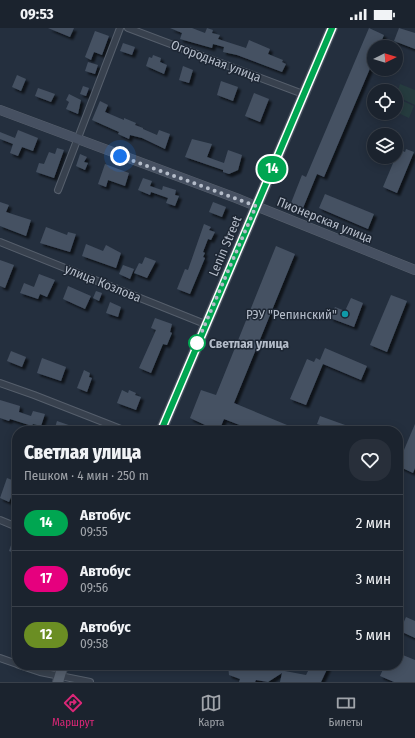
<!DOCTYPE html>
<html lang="ru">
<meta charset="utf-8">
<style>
:root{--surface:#1b232e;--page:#282f3a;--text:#f1f3f6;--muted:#a0a4aa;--line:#39404a;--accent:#db2777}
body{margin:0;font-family:"Fira Sans Condensed",sans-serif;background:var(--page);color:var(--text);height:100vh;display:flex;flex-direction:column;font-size:15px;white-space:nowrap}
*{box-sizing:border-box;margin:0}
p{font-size:13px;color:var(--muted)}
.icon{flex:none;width:22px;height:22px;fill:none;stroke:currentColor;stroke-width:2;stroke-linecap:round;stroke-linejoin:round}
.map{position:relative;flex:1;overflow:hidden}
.sheet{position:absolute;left:12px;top:398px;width:391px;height:244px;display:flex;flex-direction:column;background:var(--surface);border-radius:16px;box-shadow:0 2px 10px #0003,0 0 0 1px var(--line)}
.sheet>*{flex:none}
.badge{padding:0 8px;border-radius:13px;font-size:14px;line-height:26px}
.needle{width:26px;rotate:85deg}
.controls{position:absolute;left:367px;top:12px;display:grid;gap:8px}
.controls a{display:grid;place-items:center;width:36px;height:36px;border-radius:50%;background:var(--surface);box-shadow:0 2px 10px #0003,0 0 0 1px var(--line);font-size:20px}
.you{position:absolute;width:20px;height:20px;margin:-10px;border:3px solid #fff;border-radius:50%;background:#1a73e8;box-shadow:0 0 0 6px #1a73e833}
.map>.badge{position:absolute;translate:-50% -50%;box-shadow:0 0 0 2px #fff}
.round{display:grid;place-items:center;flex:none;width:42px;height:42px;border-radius:16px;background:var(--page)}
.headline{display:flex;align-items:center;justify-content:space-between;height:68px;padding:0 12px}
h1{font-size:19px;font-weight:800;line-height:30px}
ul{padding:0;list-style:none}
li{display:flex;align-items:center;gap:12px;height:56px;padding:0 12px;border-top:1px solid var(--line)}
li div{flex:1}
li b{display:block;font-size:15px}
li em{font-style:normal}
li .badge{min-width:44px;font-weight:700;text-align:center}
.status{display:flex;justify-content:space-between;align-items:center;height:28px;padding:0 20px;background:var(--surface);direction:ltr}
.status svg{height:11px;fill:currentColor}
.tab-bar{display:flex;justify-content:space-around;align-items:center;height:56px;border-top:1px solid var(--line);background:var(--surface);font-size:11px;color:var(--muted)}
.tab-bar a{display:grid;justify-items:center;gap:2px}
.tab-bar .active{color:var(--accent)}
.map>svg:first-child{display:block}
</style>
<div class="status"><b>09:53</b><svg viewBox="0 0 49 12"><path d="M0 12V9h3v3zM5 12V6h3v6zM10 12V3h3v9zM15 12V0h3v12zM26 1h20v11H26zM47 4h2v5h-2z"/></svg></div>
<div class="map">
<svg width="415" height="654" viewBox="0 0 415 654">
<defs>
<filter id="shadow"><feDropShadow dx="3" dy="3" stdDeviation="1" flood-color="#0009"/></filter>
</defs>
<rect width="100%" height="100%" fill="#242f3e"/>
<g fill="#263c3f">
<path d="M400,56L415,62V77L396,68Z"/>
<path d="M396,70L414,78L409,90L396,84Z"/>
</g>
<g fill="#455162" filter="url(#shadow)">
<path d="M48,0H74L70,9Z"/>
<path d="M170,0H192L205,5L207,0L213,2L212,5L220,7L218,11L246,20L249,12L270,21L268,26L283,32L282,34L286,36L282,44L237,27L223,24L224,19L213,16L212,20L180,11L182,5Z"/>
<path d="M369,0L384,7L379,19H374V31L324,149L317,146L303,180L291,175L302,147L306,149Z"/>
<path d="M399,0L415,5V21L394,13Z"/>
<path d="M95,3L109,8L102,27L94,24L91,32L85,29Z"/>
<path d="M123,15L135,19L132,27L120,23Z"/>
<path d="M153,27L161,30L160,34L167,37L164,46L146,38L149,29L152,30Z"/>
<path d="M88,34L98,37L95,46L85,43Z"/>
<path d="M183,38L193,42L189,55L179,52Z"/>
<path d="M17,47L26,51L21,63L12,59Z"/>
<path d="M221,53L238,59L233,73L217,67Z"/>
<path d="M83,58L89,60L86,68L80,66Z"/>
<path d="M38,60L55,66L51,74L35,68Z"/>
<path d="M254,65L269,71L260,94L245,88Z"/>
<path d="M69,66L81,72L78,86L66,81L69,74L66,72Z"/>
<path d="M100,73L108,77L105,84L124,92V90L136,95L135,97L143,100V101L157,107L159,102L170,106L165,121L142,110L130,107L129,111L118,106L119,104L92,92Z"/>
<path d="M18,102L38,110L33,123L22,119L18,128L10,125L13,116L0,111V104L15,110Z"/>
<path d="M192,111L212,116L207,129L224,135L228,122L242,127L238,142L229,146L223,144V142L185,129Z"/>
<path d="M57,120L64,122L54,150L36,144L39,135L44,136L49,124L55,126Z"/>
<path d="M399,121L405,124L406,121L414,124L397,165L383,159Z"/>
<path d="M80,126L87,129L84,134L88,135L85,142L76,138Z"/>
<path d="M105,136L129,145L125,158L108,152L106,159L98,156Z"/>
<path d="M143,150L152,153L150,158L162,162L163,158L176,162L175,167L179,168L175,178L166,175L168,170L151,164L150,167L138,162Z"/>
<path d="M325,166L374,186L368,201L319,180Z"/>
<path d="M0,174L9,177L6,184L31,192L26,208L0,198Z"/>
<path d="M213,174L226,179L222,189L209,184Z"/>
<path d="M204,196L211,199L209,202L215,204L211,212L208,211L203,224L205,225L203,229L205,230L190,266L177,261L185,241L188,242Z"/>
<path d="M46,199L67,207L68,204L76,206L70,224L40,215Z"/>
<path d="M86,216L103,223L106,217L121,225L116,240L82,228Z"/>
<path d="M276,218L295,226L234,375L287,397L284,403H255L224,391L219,403L214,401L213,403H202L205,397L190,390L201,362L216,367Z"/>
<path d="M145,229L156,233L147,250L134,245L139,235L142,236Z"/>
<path d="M0,232L14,237L5,260L0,258Z"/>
<path d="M123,237L134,241L130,251L119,246Z"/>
<path d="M39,246L55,252L47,269L40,266L38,271L20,265L24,255L34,259Z"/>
<path d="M68,258L91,268L85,281L63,271Z"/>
<path d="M96,263L102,265L99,273L93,270Z"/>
<path d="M391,267L407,273L387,324L370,317Z"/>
<path d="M351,270L363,275L354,299L330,290L335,279L345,283Z"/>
<path d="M110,274L121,279L118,289L106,285Z"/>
<path d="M155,290L172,296L170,304L172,305L167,317L163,316L151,345L139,340L156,302L151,300Z"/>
<path d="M325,320L367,338L361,352L323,336L306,377L290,371L307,331L314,334L316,330L320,332Z"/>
<path d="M11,323L26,329L22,339L7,333Z"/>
<path d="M42,330L66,339L61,353L37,345Z"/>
<path d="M84,342L90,345L89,349L92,350L87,364L77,360Z"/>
<path d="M122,362L128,365L129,362L136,365L135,367L141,369L136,382L117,375Z"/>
<path d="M0,372L20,378L19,384L31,388L33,383L45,386L41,398L33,396L32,398L10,391L9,393L0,390Z"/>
<path d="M320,388L359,402V403H338L317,396Z"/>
<path d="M57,393L83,402V403H54Z"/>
<path d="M415,396V440L413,445L398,438V436Z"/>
<path d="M7,450L17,454V464L14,462L9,474L0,470Z"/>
<path d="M16,503H17V526L9,523Z"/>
<path d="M406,589L415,593V610L400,603Z"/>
<path d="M398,625L415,632V654H394L380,648L385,637H398Z"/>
<path d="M228,637H275L274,641L306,647L311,637H329L321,654H280L282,645L268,654L256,652L255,654H239L240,651L229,647Z"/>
</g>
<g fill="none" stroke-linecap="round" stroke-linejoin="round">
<defs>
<g id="street">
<path d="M128,0L303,66"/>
<path d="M58,162L120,0"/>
<path d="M0,214L205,296"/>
<path d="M0,355L34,367L126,403"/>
<path d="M0,492L17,499"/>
<path d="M0,630L17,636"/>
<path d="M19,637L40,644L90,654"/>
</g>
<path id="secondary" d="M0,82L236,170L415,242"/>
<g id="primary">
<path d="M161,403L332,0"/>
<path d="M58,654L63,637"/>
</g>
</defs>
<use href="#street" stroke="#565f6c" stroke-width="8"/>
<use href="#secondary" stroke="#565f6c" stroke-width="10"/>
<use href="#primary" stroke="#414a57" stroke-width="12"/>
<use href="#street" stroke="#38414e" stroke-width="6"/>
<use href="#secondary" stroke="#465061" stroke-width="9"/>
<use href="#primary" stroke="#56606e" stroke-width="10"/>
</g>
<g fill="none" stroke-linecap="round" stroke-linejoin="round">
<defs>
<path id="line" d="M161,403L332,0"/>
</defs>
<use href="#line" stroke="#fff" stroke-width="9"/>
<use href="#line" stroke="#00a651" stroke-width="6"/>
<path stroke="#b4bcc9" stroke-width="4" stroke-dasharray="0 7.2" d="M120,128L256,178L197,315"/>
</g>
<circle fill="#0f9aa8" stroke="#1d2633" stroke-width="1.5" cx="345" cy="286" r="4"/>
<circle fill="#fff" stroke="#00a651" stroke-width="2" cx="197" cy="315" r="8"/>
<g text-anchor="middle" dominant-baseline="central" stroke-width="3" stroke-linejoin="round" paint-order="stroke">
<g font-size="13" fill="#b4bcc9" stroke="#1d2633">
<text transform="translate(216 33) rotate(21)">Огородная улица</text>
<text transform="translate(325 192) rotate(22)">Пионерская улица</text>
<text transform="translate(225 218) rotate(-67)">Lenin Street</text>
<text transform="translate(103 255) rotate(22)">улица Козлова</text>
</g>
<g font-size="13" fill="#b4bcc9" stroke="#1d2633" text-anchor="end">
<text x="337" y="286">РЭУ "Репинский"</text>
</g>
<g font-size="13" font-weight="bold" fill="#b4bcc9" stroke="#1d2633" text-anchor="start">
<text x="209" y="315">Светлая улица</text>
</g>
</g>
</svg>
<div class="controls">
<a><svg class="needle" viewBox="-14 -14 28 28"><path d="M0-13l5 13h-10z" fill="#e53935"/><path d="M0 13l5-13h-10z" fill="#a0a4aa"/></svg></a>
<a><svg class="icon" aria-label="locate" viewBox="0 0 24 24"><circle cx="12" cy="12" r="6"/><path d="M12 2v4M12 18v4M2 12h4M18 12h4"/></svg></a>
<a><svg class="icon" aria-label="layers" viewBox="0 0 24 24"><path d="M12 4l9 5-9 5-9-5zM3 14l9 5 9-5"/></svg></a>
</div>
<div class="you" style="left:120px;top:128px"></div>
<b class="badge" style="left:272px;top:141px;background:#00a651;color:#fff">14</b>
<section class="sheet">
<div class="headline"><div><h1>Светлая улица</h1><p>Пешком · 4 мин · 250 m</p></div><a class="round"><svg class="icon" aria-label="heart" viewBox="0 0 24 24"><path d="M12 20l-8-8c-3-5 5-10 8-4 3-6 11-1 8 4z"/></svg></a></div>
<ul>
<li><span class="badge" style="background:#00a651;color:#fff">14</span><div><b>Автобус</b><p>09:55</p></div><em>2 мин</em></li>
<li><span class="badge" style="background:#e6007e;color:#fff">17</span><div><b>Автобус</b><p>09:56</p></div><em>3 мин</em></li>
<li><span class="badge" style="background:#6b8e23;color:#fff">12</span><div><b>Автобус</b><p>09:58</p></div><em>5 мин</em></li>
</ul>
</section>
</div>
<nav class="tab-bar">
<a class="active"><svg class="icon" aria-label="directions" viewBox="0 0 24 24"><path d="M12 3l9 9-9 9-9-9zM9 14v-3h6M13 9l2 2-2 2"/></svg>Маршрут</a>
<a><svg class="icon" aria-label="map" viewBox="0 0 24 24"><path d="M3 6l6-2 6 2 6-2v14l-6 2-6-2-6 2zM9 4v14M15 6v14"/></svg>Карта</a>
<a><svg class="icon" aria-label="tickets" viewBox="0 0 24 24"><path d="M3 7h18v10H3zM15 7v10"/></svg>Билеты</a>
</nav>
